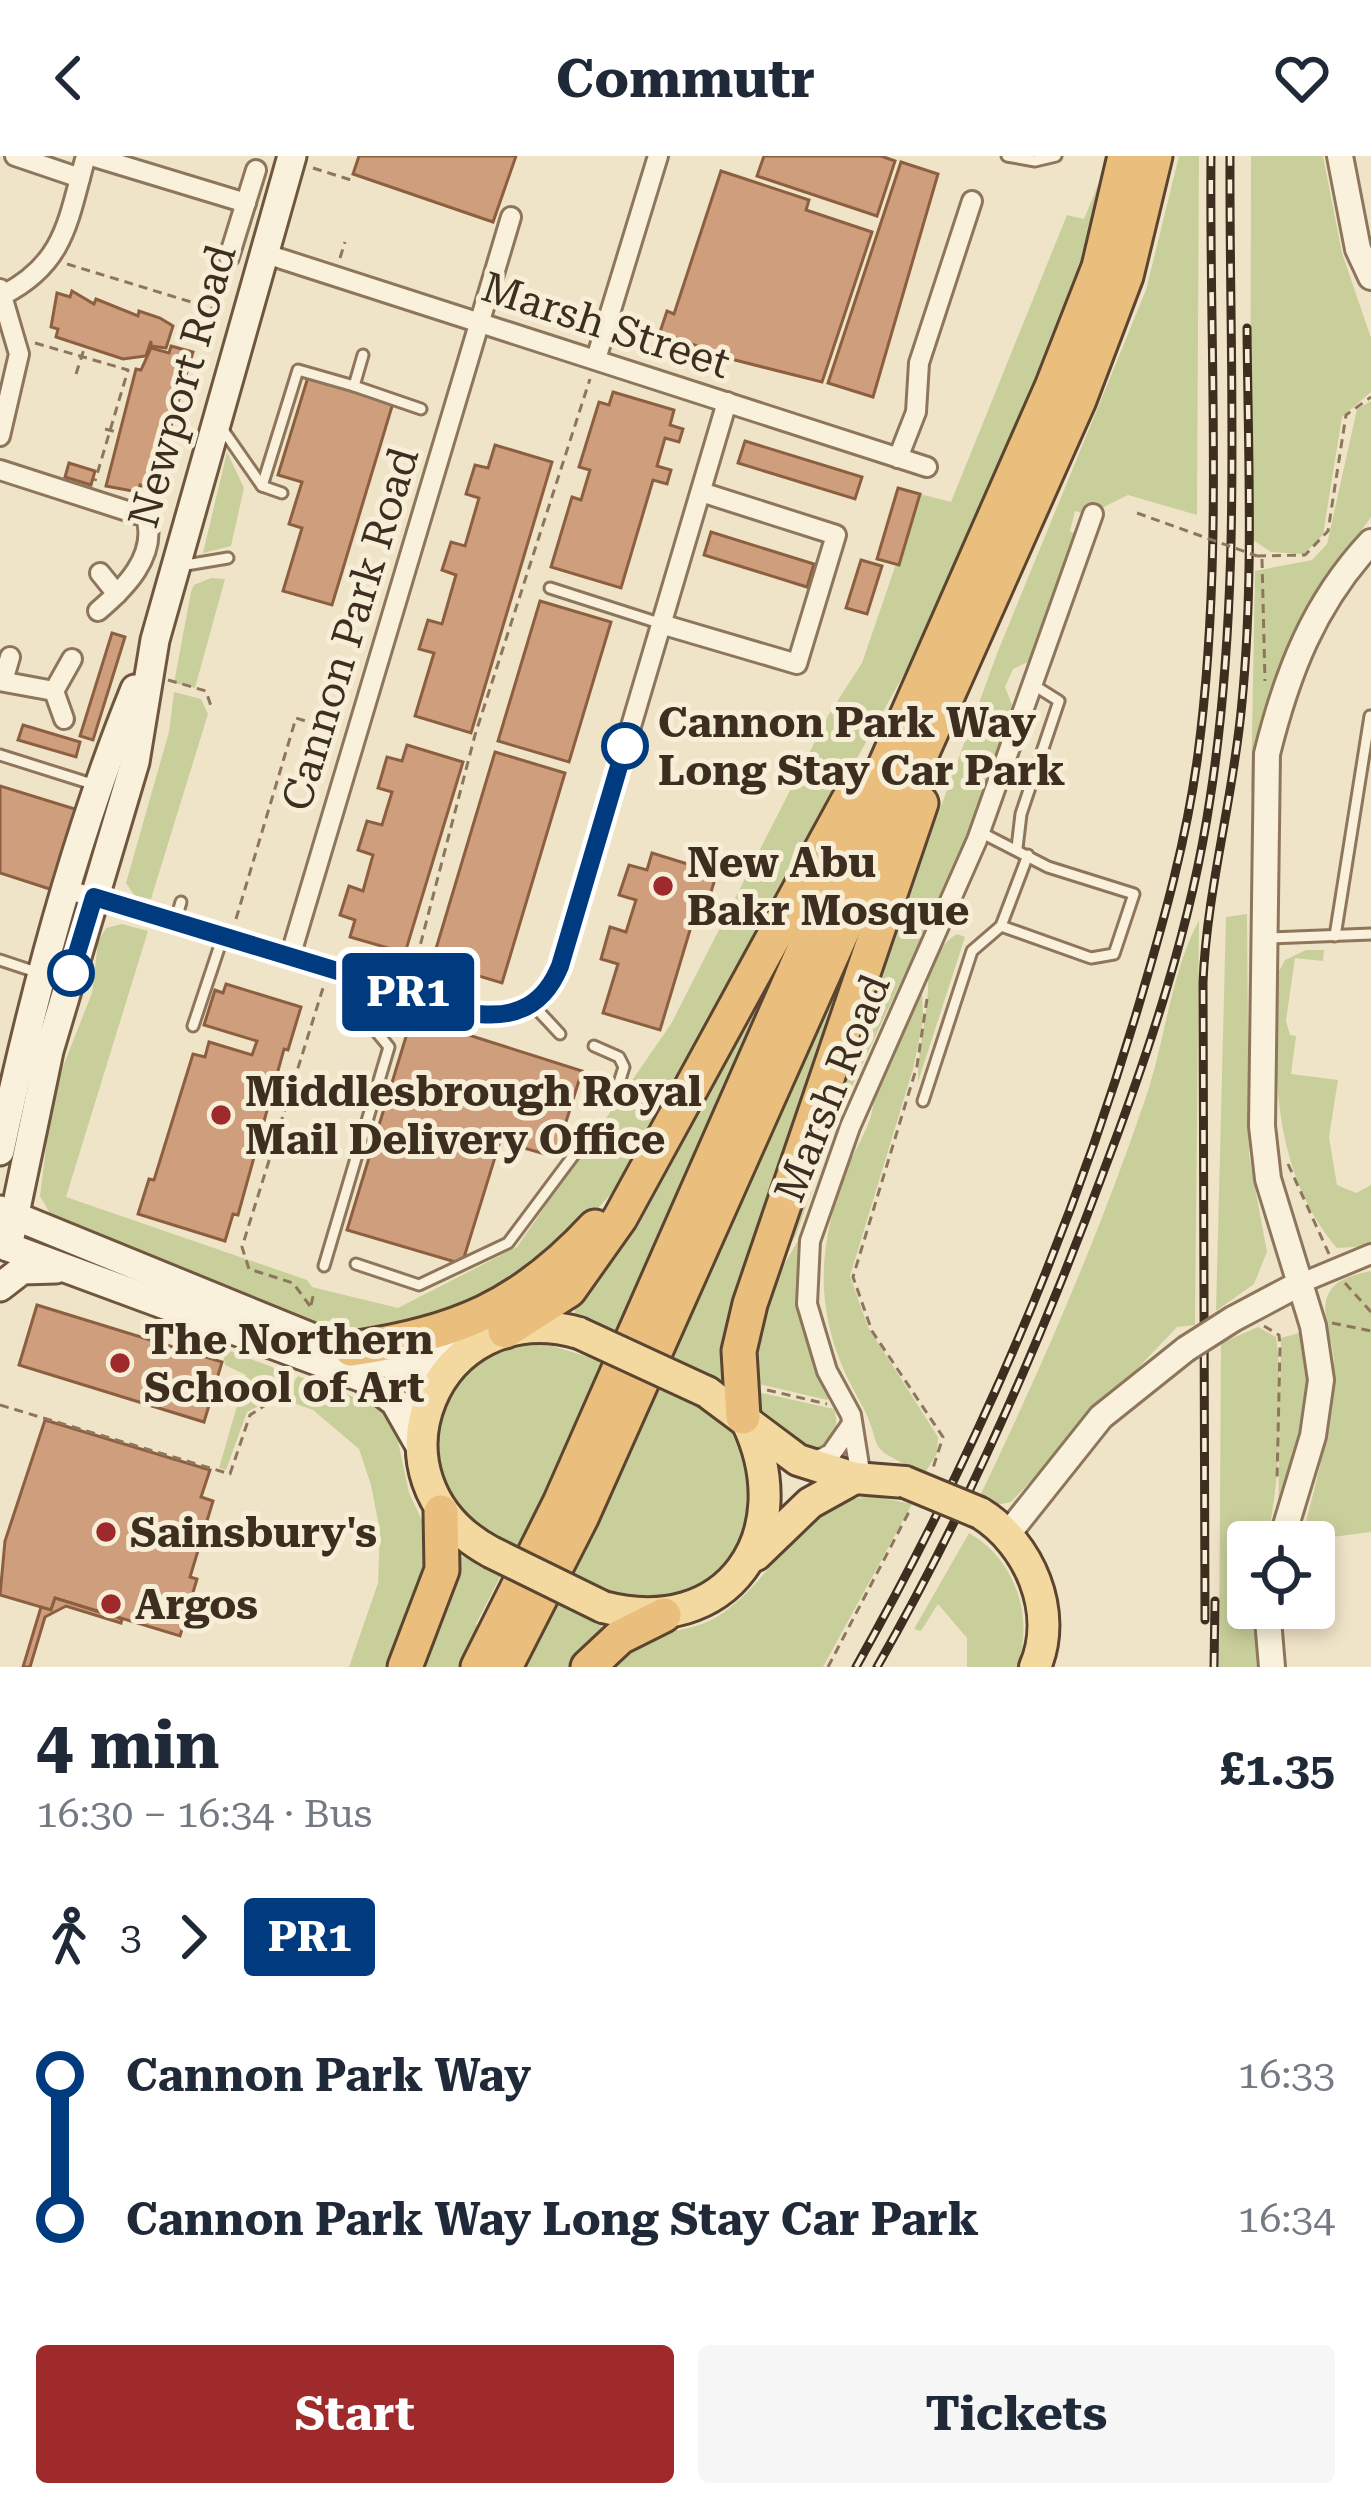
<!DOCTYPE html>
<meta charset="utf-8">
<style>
:root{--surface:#fff;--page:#f6f6f7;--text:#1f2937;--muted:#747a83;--accent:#9e2a2b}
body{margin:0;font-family:"Roboto Serif",serif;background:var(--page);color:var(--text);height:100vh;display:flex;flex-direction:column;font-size:45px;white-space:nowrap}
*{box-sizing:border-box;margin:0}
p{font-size:39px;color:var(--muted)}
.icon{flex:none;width:66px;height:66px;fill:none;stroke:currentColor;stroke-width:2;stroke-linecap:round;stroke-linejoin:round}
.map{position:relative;height:1511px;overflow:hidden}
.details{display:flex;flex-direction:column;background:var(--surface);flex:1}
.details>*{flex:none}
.badge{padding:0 24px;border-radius:9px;font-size:42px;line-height:78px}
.fabs{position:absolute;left:1227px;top:1365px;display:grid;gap:24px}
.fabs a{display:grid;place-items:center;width:108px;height:108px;border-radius:12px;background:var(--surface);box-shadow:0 6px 18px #0003;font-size:60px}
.map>.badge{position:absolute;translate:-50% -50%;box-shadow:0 0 0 6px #fff}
.legs{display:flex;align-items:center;gap:18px;height:132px;padding:0 36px;font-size:39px}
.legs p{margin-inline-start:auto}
.head{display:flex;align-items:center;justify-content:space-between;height:204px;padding:0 36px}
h1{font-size:66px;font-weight:700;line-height:90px}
.action{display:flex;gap:24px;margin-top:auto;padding:24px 36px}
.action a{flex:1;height:138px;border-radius:12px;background:var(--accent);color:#fff;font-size:48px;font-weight:700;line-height:138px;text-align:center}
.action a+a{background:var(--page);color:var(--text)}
ul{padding:0 36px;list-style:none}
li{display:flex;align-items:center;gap:42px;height:144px;font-size:45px}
li i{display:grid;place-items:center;width:18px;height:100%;margin:0 15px;background:currentColor}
li i::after{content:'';width:30px;height:30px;margin:-15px;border:9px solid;border-radius:50%;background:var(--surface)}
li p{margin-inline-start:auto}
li:first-child i{background:linear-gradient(#0000 50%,currentColor 0)}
li:last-child i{background:linear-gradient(currentColor 50%,#0000 0)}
header{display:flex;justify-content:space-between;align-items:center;height:156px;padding:0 36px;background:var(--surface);font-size:54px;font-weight:700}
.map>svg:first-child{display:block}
</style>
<header><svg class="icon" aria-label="back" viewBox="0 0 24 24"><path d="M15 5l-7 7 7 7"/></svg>Commutr<svg class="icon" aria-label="heart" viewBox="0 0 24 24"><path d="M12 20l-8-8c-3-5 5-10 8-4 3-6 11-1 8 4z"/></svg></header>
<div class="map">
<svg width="1371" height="1511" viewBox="0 0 1371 1511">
<rect width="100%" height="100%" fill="#f0e4c8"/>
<g fill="#c9cf9b">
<path d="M1179,0H1199L1197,359L1128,339L1088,359L1075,355L1070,375L1074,377L1028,506L1013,513L1005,531L1015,556L975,668L837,962L796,1079L766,1127L998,495L1146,134Z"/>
<path d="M1251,0H1323L1342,97L1371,182V236L1342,261L1323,379L1304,398L1271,396L1250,382Z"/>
<path d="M1105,12L1089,86L1054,187L938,457L620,1028C552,1106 445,1195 334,1178L52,1061L40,1040L53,936L92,837L98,786L106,772L122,768L148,775L66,1041L307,1124L312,1131L398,1152L517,1091L671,868L829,558L862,507L920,338L951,346L1067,59L1084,63Z"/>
<path d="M1371,245V361L1328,421L1251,637L1255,415L1312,404L1327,388L1357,253Z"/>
<path d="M227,296L244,332L231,390L203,397Z"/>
<path d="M211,422L225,423L195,532L174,527L191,436L194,429Z"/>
<path d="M174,536L201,543L208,558L151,743L135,740L126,727L169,576Z"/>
<path d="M902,671L724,1197L723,1227L666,1201Z"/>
<path d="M811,749L619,1179L575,1162V1150Z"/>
<path d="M1247,758L1249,999L1267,1096L1254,1128L1216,1155L1226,761Z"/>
<path d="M1199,764L1195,1169L1177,1171L1011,1346L991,1350L979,1342C1042,1211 1099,1079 1146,941C1165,885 1171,816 1199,764Z"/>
<path d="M957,778L965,781L918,926C917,892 929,858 928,824C927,809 945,784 957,778Z"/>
<path d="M1306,794H1324L1323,805L1295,802L1286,865L1290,879L1296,880L1291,918L1338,924L1329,981L1337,1029L1356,1037L1371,1029V1090L1337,1092C1272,1015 1274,916 1276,821L1285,804Z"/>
<path d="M922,832L923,865L913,913L850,1120L868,1171L938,1281L937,1297L925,1317C856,1287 889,1296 858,1242C814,1164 815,1097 846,1015C853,997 868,974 872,956C878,920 903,869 922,832Z"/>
<path d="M800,1082L801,1168L831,1241L827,1244L754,1227C749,1172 771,1128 800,1082Z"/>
<path d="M1371,1115V1376L1301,1385C1316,1327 1333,1269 1334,1209C1335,1187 1317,1155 1330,1135C1338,1122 1358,1118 1371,1115Z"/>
<path d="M1258,1171L1276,1181C1284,1232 1280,1336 1266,1386H1248V1452H1253L1257,1511H1219L1221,1187Z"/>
<path d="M1302,1176C1316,1243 1296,1298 1278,1363L1281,1182Z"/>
<path d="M533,1184L605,1206L522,1392C508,1386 491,1381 479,1372C421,1334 423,1241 480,1203C496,1193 516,1189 533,1184Z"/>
<path d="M222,1192L280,1214L268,1245L247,1256L226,1314L219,1312L246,1219L225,1209Z"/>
<path d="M298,1220L380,1251L395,1271L409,1337L430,1381L429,1413L392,1511H349L378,1427L380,1375L371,1329L359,1293L313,1254L282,1243Z"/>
<path d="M656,1228C684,1242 714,1254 733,1279C790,1356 716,1457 627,1445C608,1442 585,1425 568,1416Z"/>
<path d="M753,1235L834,1253C841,1274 831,1289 812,1297L767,1271Z"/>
<path d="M872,1340L912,1348L823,1511H606C617,1502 630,1489 643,1483C667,1474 692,1475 715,1462C775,1427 795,1347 872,1340Z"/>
<path d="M969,1377C1015,1403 1035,1461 1017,1511H967V1482L938,1448L921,1475L914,1473Z"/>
<path d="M459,1399L501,1419L476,1468L482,1474L459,1511H418Z"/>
<path d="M554,1443L601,1467L602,1475L577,1511H518Z"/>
</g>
<g fill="#cf9f7d" stroke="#8d5f41" stroke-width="3">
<path d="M359,0H516L493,66L353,18Z"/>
<path d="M764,0H881L895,5L877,60L757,20Z"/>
<path d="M901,6L938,18L873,241L828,227Z"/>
<path d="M721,15L809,44L806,54L872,76L822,226L731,203L660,176L667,155L674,158Z"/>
<path d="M72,135L94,148L96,143L138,160L139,155L160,162L173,170L166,192L151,190V185L146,200L123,203L56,181L58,173L51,171L57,137L70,141Z"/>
<path d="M171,190L193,196L163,297L158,296L151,333L140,329L138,336L106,330L136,213L141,214L151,192L169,197Z"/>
<path d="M308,221L393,247L332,449L283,435L302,372L289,368L302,326L278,319Z"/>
<path d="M613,236L674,254L670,269L683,273L679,286L665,282L657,310L671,314L667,328L653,324L621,432L551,411L572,341L581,344L590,314L579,311L599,246L609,249Z"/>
<path d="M745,285L862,321L855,343L738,307Z"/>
<path d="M495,289L552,306L471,577L415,560L434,497L419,493L428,464L442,468L456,419L442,414L451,386L465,390L479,342L466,338L475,309L488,312Z"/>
<path d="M69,307L95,315L91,329L65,321Z"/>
<path d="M898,332L920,338L899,409L877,403Z"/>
<path d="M711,376L814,408L807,431L704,399Z"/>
<path d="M861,404L882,410L867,458L846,452Z"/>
<path d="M540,445L611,466L569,606L498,585Z"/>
<path d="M112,477L125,481L93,584L80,580Z"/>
<path d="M23,569L80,586L76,601L18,584Z"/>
<path d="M407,589L463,606L405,797L350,781L355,764L340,759L349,730L363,735L373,699L358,694L367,665L382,669L392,636L378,632L387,601L402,605Z"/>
<path d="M495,596L565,617L502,827L432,806Z"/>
<path d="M0,630L78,654L53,734L0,717Z"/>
<path d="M652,697L707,714L706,720L715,723L708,746L699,744L660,874L603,857L618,808L601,803L610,771L626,776L636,744L619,739L629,709L647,714Z"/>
<path d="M226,828L301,851L288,894L284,893L238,1059L233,1058L225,1085L138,1058L149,1023L154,1024L193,898L205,901L209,886L252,899L257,885L204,869L215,834L223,837Z"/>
<path d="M412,861L582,915L555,1001L500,985L462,1108L347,1074Z"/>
<path d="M37,1149L222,1206L204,1266L19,1209Z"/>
<path d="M45,1264L210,1314L201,1341L213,1345L190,1421L197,1423L180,1480L55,1442L51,1454L0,1439L5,1385Z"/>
<path d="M55,1442L122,1463L121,1467L66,1450L45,1461L30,1511H23L41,1451L51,1454Z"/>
</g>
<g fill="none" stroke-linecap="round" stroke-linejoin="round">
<defs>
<g id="service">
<path d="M1007,0L1035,5L1056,0"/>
<path d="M354,230L421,253"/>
<path d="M221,271L262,330L282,337"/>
<path d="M262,330L298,214L354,230L363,199"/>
<path d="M180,410L228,402"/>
<path d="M550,432L659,467"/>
<path d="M0,599L92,628"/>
<path d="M980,676L1048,711L1134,738L1114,798L1091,802L1001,770L1028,699"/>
<path d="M1017,692L1021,658L1059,545L1032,528"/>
<path d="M175,766L181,746"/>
<path d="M1335,780L1370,560"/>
<path d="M1268,782L1371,778"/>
<path d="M0,804L39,817"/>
<path d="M533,849L560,878"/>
<path d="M193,870L223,780"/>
<path d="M594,890L619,901L624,911L613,946"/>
<path d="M923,945L972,795L1001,770"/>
<path d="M356,1108L419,1129L508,1087L582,988"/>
<path d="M324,1110L389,891L365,862"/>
</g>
<g id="minor">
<path d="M15,0L80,22"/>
<path d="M91,0L246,47"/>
<path d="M263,97L927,311"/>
<path d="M229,101L256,14"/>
<path d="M0,133L19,198L0,280"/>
<path d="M3,139C66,107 68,63 86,0"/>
<path d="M596,203L658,0"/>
<path d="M898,302L916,256L919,207L972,45"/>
<path d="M0,314L146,361C158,400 124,433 98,455"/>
<path d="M100,417L117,438"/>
<path d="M661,468L797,508L836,379L701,336"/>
<path d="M0,525L54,535"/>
<path d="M3,525L10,501"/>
<path d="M64,563L54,535L72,503"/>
<path d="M69,734L479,858C519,861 545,847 560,810L727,246"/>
<path d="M290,801L511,61"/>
<path d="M1299,1128L1371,1098"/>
<path d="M812,1307L831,1298L852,1268"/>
<path d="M861,1322L851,1259L827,1215L807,1148L810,1085L850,971L977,684L1093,358"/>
</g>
<g id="tertiary">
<path d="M1340,0L1358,93L1371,121"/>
<path d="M1233,1163L1299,1128"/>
<path d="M1007,1379L1101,1261L1186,1193"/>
<path d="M1281,1386L1313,1280L1321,1224L1313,1170L1268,1023L1262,970L1267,598C1287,517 1314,447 1371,386"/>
<path d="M1267,1452L1272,1511"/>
</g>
<g id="secondary">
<path d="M0,995C33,839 75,680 135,533"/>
<path d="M0,1054L311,1181L409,1215L466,1195"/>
<path d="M0,1088L363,1222L395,1246L420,1290"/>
<path d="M8,1091L49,895L135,606L155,484L292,0"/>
<path d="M0,1131L22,1114L56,1113"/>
</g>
<g id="primary">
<path d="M707,1236L798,1304L855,1322L905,1326"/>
<path d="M980,1357C1029,1387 1059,1456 1035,1511"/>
<path d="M491,1396C356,1323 436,1136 579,1177"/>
<path d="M756,1399L810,1347L855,1322"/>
<path d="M603,1451C728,1484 800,1378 747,1266"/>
</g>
<g id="trunk">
<path d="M505,1175L569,1134L620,1062L848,645"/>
<path d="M351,1193C456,1178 521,1151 595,1071"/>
<path d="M743,1261L739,1195L750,1148L921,647"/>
<path d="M405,1511L442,1414L441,1356"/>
<path d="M478,1511L560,1347L1052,231L1099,111L1125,0"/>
<path d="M505,1511L581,1362L1079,244L1126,120L1155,0"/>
<path d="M588,1511L620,1481L664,1459"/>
</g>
</defs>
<use href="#service" stroke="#8d765c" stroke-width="15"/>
<use href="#minor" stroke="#8d765c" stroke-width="24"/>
<use href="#tertiary" stroke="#8d765c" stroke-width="30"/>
<use href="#secondary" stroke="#6f573f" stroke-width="33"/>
<use href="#primary" stroke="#5b4430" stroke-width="36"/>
<use href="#trunk" stroke="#5b4430" stroke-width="39"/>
<g stroke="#8d765c" stroke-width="3" stroke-dasharray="9 6" stroke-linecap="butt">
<path d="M313,12L351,24"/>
<path d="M340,102L345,86"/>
<path d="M67,108L224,156"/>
<path d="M214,151L223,120"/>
<path d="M35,187L128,214L95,325"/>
<path d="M76,218L85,190"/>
<path d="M105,273L117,276"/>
<path d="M1257,400L1305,399L1328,375L1346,259L1371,241"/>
<path d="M1262,403L1265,525"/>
<path d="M168,524L206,535L211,550"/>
<path d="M236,763L296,562L338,575"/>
<path d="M413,817L475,579L590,223"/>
<path d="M927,843L917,910L853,1121L872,1175L943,1281L933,1312"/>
<path d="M1288,1008L1329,1098"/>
<path d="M1345,1127L1371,1156"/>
<path d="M311,1149L314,1136"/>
<path d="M310,1150L293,1127L249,1113L242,1091L323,832"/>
<path d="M1332,1167L1371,1175"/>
<path d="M1264,1170L1279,1179L1280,1191L1277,1326"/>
<path d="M767,1234L827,1248"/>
<path d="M0,1249L230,1318L250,1259L270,1246L276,1229L285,1231L289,1221"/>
<path d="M828,1511L911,1352"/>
</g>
<use href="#service" stroke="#faf1dc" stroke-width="9"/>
<use href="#minor" stroke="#faf1dc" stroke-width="18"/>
<use href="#tertiary" stroke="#faf1dc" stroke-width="24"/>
<use href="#secondary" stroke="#faf1dc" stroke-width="27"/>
<use href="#primary" stroke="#f3d9a0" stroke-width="30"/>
<use href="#trunk" stroke="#eabe7c" stroke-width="33"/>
<defs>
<g id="rail">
<path d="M1205,1464L1203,826C1207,732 1234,640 1242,546C1254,422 1248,296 1247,172"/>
<path d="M856,1511C974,1301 1072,1076 1140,845C1164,764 1187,682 1198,598C1224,401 1209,198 1211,0"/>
<path d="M877,1511C967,1354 1040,1187 1103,1017C1149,896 1191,771 1210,643C1243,432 1229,213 1230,0"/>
<path d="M1214,1511L1215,1445"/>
</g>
</defs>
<use href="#rail" stroke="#3d2e20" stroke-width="9"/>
<use href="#rail" stroke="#f7eed8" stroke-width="4.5" stroke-dasharray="14" stroke-linecap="butt"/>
<defs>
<path id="tertiary-bridge" d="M1186,1193L1233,1163"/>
<g id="primary-bridge">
<path d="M579,1177L707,1236"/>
<path d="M905,1326L980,1357"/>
<path d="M491,1396L603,1451"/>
</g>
</defs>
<use href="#tertiary-bridge" stroke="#8d765c" stroke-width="30" stroke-linecap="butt"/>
<use href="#primary-bridge" stroke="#5b4430" stroke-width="36" stroke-linecap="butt"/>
<path stroke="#8d765c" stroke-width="3" stroke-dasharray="9 6" stroke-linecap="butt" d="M1137,357L1257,400"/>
<use href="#tertiary-bridge" stroke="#faf1dc" stroke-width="24"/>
<use href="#primary-bridge" stroke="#f3d9a0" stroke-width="30"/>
</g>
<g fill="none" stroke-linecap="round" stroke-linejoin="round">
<defs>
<path id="line-1" d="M71,817L94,741L479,858C519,862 545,847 560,810L625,590"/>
</defs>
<use href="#line-1" stroke="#fff" stroke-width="27"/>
<use href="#line-1" stroke="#003b80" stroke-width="18"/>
</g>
<g fill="#fff" stroke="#003b80" stroke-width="6">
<circle cx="625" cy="590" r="21"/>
<circle cx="71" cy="817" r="21"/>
</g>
<g fill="#9e2a2b" stroke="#f7eed8" stroke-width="4.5">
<circle cx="663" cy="730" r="12"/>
<circle cx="221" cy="959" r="12"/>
<circle cx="120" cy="1207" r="12"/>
<circle cx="106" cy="1376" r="12"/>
<circle cx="111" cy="1448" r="12"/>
</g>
<g text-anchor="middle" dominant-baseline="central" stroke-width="10" stroke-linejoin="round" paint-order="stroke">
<g font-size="42" fill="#3d2e20" stroke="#f7eed8">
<text transform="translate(606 169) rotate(18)">Marsh Street</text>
<text transform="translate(182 230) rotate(-74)">Newport Road</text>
<text transform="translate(350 473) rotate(-73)">Cannon Park Road</text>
<text transform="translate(832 932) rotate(-68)">Marsh Road</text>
</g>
<g font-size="42" font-weight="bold" fill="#3d2e20" stroke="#f7eed8" text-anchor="start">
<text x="658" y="566">Cannon Park Way<tspan x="658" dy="48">Long Stay Car Park</tspan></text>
</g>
<g font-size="42" font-weight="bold" fill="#3d2e20" stroke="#f7eed8" text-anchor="start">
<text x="687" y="706">New Abu<tspan x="687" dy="48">Bakr Mosque</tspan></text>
<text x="245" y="935">Middlesbrough Royal<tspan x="245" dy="48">Mail Delivery Office</tspan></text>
<text x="144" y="1183">The Northern<tspan x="144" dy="48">School of Art</tspan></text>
<text x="130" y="1376">Sainsbury's</text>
<text x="135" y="1448">Argos</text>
</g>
</g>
</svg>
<div class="fabs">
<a><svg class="icon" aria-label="locate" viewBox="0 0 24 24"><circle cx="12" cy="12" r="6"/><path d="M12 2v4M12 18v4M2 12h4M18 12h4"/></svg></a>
</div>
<b class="badge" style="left:408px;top:836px;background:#003b80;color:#fff">PR1</b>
</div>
<section class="details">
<div class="head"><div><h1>4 min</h1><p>16:30 – 16:34 · Bus</p></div><b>£1.35</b></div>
<div class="legs"><svg class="icon" aria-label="walk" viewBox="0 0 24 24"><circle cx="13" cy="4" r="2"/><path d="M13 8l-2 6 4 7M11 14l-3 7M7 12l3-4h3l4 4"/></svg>3<svg class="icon" aria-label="forward" viewBox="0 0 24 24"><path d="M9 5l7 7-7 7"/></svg><b class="badge" style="background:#003b80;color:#fff">PR1</b></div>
<ul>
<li><i style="color:#003b80"></i><b>Cannon Park Way</b><p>16:33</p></li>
<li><i style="color:#003b80"></i><b>Cannon Park Way Long Stay Car Park</b><p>16:34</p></li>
</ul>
<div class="action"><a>Start</a><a>Tickets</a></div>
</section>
